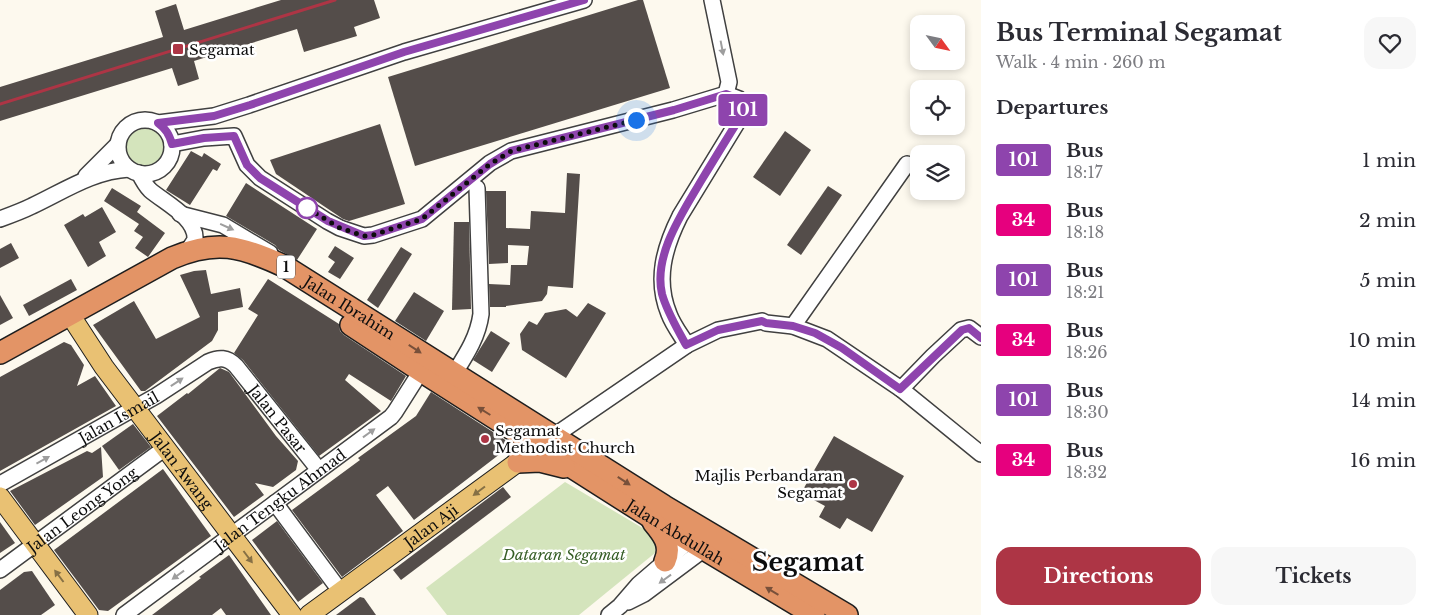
<!DOCTYPE html>
<meta charset="utf-8">
<style>
:root{--surface:#fff;--page:#f7f7f7;--text:#2b2b33;--muted:#7c7c81;--accent:#ad3545}
body{margin:0;font-family:"Libre Baskerville",serif;background:var(--page);color:var(--text);height:100vh;display:flex;flex-direction:column;font-size:19px;white-space:nowrap}
*{box-sizing:border-box;margin:0}
p{font-size:16px;color:var(--muted)}
.icon{flex:none;width:28px;height:28px;fill:none;stroke:currentColor;stroke-width:2;stroke-linecap:round;stroke-linejoin:round}
.map{position:relative;flex:1;overflow:hidden}
.panel{display:flex;flex-direction:column;background:var(--surface);width:450px}
.panel>*{flex:none}
.badge{padding:0 10px;border-radius:4px;font-size:18px;line-height:32px}
.needle{width:32px;rotate:123deg}
.tools{position:absolute;left:910px;top:15px;display:grid;gap:10px}
.tools a{display:grid;place-items:center;width:55px;height:55px;border-radius:10px;background:var(--surface);box-shadow:0 2px 8px #0003;font-size:25px}
.you{position:absolute;width:25px;height:25px;margin:-12px;border:4px solid #fff;border-radius:50%;background:#1a73e8;box-shadow:0 0 0 8px #1a73e833}
.map>.badge{position:absolute;translate:-50% -50%;box-shadow:0 0 0 2px #fff}
h2{padding:0 15px;font-size:19px;line-height:45px}
.round{display:grid;place-items:center;flex:none;width:52px;height:52px;border-radius:15px;background:var(--page)}
.head{display:flex;align-items:center;justify-content:space-between;height:85px;padding:0 15px}
h1{font-size:24px;font-weight:700;line-height:38px}
.cta{display:flex;gap:10px;margin-top:auto;padding:10px 15px}
.cta a{flex:1;height:58px;border-radius:15px;background:var(--accent);color:#fff;font-size:20px;font-weight:700;line-height:58px;text-align:center}
.cta a+a{background:var(--page);color:var(--text)}
ul{padding:0;list-style:none}
li{display:flex;align-items:center;gap:15px;height:60px;padding:0 15px}
li div{flex:1}
li b{display:block;font-size:19px}
li em{font-style:normal}
li .badge{min-width:55px;font-weight:700;text-align:center}
main{display:flex;flex:1;min-height:0}
.map>svg:first-child{display:block}
</style>
<main>
<div class="map">
<svg width="981" height="615" viewBox="0 0 981 615">
<rect width="100%" height="100%" fill="#fdf9ee"/>
<g fill="#d4e4bc">
<circle cx="145" cy="146" r="20"/>
<path d="M565,482L656,536L655,553L579,615H447L426,588Z"/>
</g>
<g fill="#544d4a">
<path d="M281,0H374L380,18L354,27L357,36L304,52L297,29L194,61L199,79L178,86L172,68L0,121V87L163,37L155,11L176,4L184,30Z"/>
<path d="M638,0H643L670,88L415,166L388,77Z"/>
<path d="M380,124L405,204L349,221L343,219L276,174L270,160Z"/>
<path d="M785,131L811,150L780,196L753,177Z"/>
<path d="M191,151L202,157L204,153L221,164L217,171L213,169L190,205L166,190Z"/>
<path d="M567,173L580,174L573,288L548,286L547,294L542,301L506,306V307H490L489,284L510,285L511,265H527L529,246L508,245V263L489,264L486,191H506V228L530,229L531,211L565,213Z"/>
<path d="M246,183L317,229L297,260L279,250L275,245L226,216Z"/>
<path d="M828,186L842,195L801,255L787,245Z"/>
<path d="M112,188L141,206L137,212L165,233L148,257L135,248L143,237L134,231L139,224L104,201Z"/>
<path d="M102,207L116,232L99,242L106,256L88,267L64,225L83,214L85,217Z"/>
<path d="M454,222H469L471,309L452,310Z"/>
<path d="M11,243L19,258L0,268V249Z"/>
<path d="M335,246L354,258L340,279L328,272L335,262L328,257Z"/>
<path d="M401,247L412,254L378,308L367,300Z"/>
<path d="M206,270L211,294L240,288L243,307L218,312V330L212,341L145,391H141L93,325L134,301L156,339L200,317L180,275L194,271Z"/>
<path d="M71,279L77,290L29,316L23,305Z"/>
<path d="M268,279L339,324L340,331L344,335L406,376L391,401L349,374L345,380L381,411L319,456L243,360L234,353L258,315L248,309Z"/>
<path d="M414,292L444,311L426,341L395,321Z"/>
<path d="M0,295L13,318L0,325Z"/>
<path d="M588,303L606,313L566,378L522,350L520,334L529,321L537,325L545,313L566,309L577,317Z"/>
<path d="M491,331L510,343L492,372L473,360Z"/>
<path d="M64,342L71,345L84,365L77,386L95,376L116,406L0,471V377Z"/>
<path d="M220,368L229,372L276,436L298,461L296,470L273,487L255,483L264,495L234,517L157,416L187,393L188,394Z"/>
<path d="M431,392L510,443L509,447L414,520L388,486L376,495L403,531L342,577L292,510L360,460L358,458L416,416Z"/>
<path d="M133,424L151,447L119,470L102,446Z"/>
<path d="M834,436L904,476L872,532L847,518L840,529L819,517L825,506L801,493Z"/>
<path d="M101,447L103,477L35,525L10,491L87,451L92,453Z"/>
<path d="M163,469L211,536L108,611L99,610L54,550Z"/>
<path d="M503,487L511,497L401,580L393,570Z"/>
<path d="M277,521L323,583L298,602L252,540Z"/>
<path d="M0,522L15,543L0,553Z"/>
<path d="M229,555L271,615H226L221,608L212,615H152L201,578L199,577Z"/>
<path d="M32,571L55,605L41,615H0V590L24,572Z"/>
<path d="M360,597L364,598L376,615H336Z"/>
</g>
<g fill="none" stroke-linecap="round" stroke-linejoin="round">
<defs>
<g id="minor">
<circle cx="145" cy="147" r="27"/>
<path d="M158,123L214,116L249,105L404,52L584,0"/>
<path d="M172,144L204,138L234,136L247,165L260,178L327,221L340,228L364,236L373,235L422,219L490,163L511,151L673,110L726,94L729,82L712,0"/>
<path d="M139,173C142,179 145,185 150,190C165,203 197,218 195,240L187,252"/>
<path d="M86,176L117,145"/>
<path d="M180,214L223,225L270,253"/>
<path d="M0,219C11,215 22,211 32,206C64,191 93,171 129,169"/>
<path d="M793,326L907,164"/>
<path d="M687,345C681,335 673,325 669,314C655,280 664,248 680,216L743,113L744,103L739,99L726,94"/>
<path d="M454,374C466,355 478,337 481,314L477,188"/>
<path d="M901,389L933,356L961,330L969,328L981,337"/>
<path d="M554,436L687,345L718,330L762,321L766,323L793,326L827,339L901,389L981,454"/>
<path id="s1" d="M0,484L156,396L208,362C219,357 227,357 236,366L319,470"/>
<path d="M275,503L341,592"/>
<path id="s2" d="M0,570L165,448"/>
<path d="M628,602L644,594L711,544"/>
<path id="s3" d="M124,615L391,417L395,412L421,371"/>
<path d="M609,615L620,606L639,584L696,535"/>
</g>
<g id="major">
<path id="s4" d="M76,324L104,367L292,615"/>
<path d="M0,497L88,615"/>
<path id="s5" d="M309,615L530,453"/>
</g>
<g id="highway">
<path id="s6" d="M351,325L421,371L647,515L814,615"/>
<path id="s7" d="M0,353L172,258C216,239 241,246 284,266L664,506L847,615"/>
<path d="M518,462L540,461L564,467"/>
<path d="M653,522C663,534 672,545 665,561"/>
</g>
</defs>
<use href="#minor" stroke="#404040" stroke-width="18"/>
<use href="#major" stroke="#1e1e1e" stroke-width="21"/>
<use href="#highway" stroke="#1e1e1e" stroke-width="24"/>
<use href="#minor" stroke="#fff" stroke-width="15"/>
<use href="#major" stroke="#e9c173" stroke-width="19"/>
<use href="#highway" stroke="#e39466" stroke-width="21"/>
<path stroke="#ad3545" stroke-width="3" d="M0,104L335,0"/>
</g>
<defs><path id="oneway-solid" d="M-6-.8H1V-3.2L6.5 0L1 3.2V.8H-6Z" transform="scale(1.25)"/></defs>
<g fill="#9e9e9e">
<use href="#oneway-solid" transform="translate(722 48) rotate(79)"/>
<use href="#oneway-solid" transform="translate(227 227) rotate(24)"/>
<use href="#oneway-solid" transform="translate(177 382) rotate(-34)"/>
<use href="#oneway-solid" transform="translate(369 433) rotate(-36)"/>
<use href="#oneway-solid" transform="translate(43 460) rotate(-29)"/>
<use href="#oneway-solid" transform="translate(178 575) rotate(144)"/>
<use href="#oneway-solid" transform="translate(665 579) rotate(144)"/>
</g>
<g fill="#78503a">
<use href="#oneway-solid" transform="translate(415 349) rotate(33)"/>
<use href="#oneway-solid" transform="translate(484 411) rotate(-148)"/>
<use href="#oneway-solid" transform="translate(624 481) rotate(33)"/>
<use href="#oneway-solid" transform="translate(772 591) rotate(-149)"/>
</g>
<g fill="#867045">
<use href="#oneway-solid" transform="translate(479 491) rotate(143)"/>
<use href="#oneway-solid" transform="translate(248 557) rotate(53)"/>
<use href="#oneway-solid" transform="translate(59 576) rotate(-127)"/>
</g>
<g fill="none" stroke-linecap="round" stroke-linejoin="round">
<defs>
<path id="line" d="M584,0L404,52L250,105L214,116L158,123C166,129 169,134 172,144L204,138L234,136L247,165L260,178L328,221L364,236L373,235L422,219L490,164L511,151L674,110L726,94L739,99L744,103L743,113C729,135 715,158 701,181C683,212 653,255 662,294C667,312 677,328 686,345L718,330L762,321L766,323L793,326L815,333L842,348L900,389L962,330L969,328L981,338"/>
</defs>
<use href="#line" stroke="#fff" stroke-width="11"/>
<use href="#line" stroke="#8e44ad" stroke-width="8"/>
<path stroke="#0d0d0d" stroke-width="5" stroke-dasharray="0 9" d="M307,208L300,204L340,228L364,236L373,235L422,219L490,164L511,151L636,120"/>
</g>
<g fill="#ad3545" stroke="#fff" stroke-width="2">
<rect x="172" y="43" width="12" height="12" rx="2.5"/>
<circle cx="485" cy="439" r="5"/>
<circle cx="853" cy="484" r="5"/>
</g>
<circle fill="#fff" stroke="#8e44ad" stroke-width="2.5" cx="307" cy="208" r="10"/>
<g text-anchor="middle" dominant-baseline="central" stroke-width="5" stroke-linejoin="round" paint-order="stroke">
<rect fill="#fff" stroke="#565656" stroke-width="1" x="277" y="255.5" width="18" height="23" rx="4"/>
<g font-size="14" font-weight="bold" fill="#0d0d0d">
<text x="286" y="267">1</text>
</g>
<g font-size="15" fill="#0d0d0d" stroke="#fff" text-anchor="start">
<text x="189" y="49">Segamat</text>
<text x="495" y="430">Segamat<tspan x="495" dy="17">Methodist Church</tspan></text>
<text x="843" y="475" text-anchor="end">Majlis Perbandaran<tspan x="843" dy="17">Segamat</tspan></text>
</g>
<g font-size="15" fill="#0d0d0d" stroke="#fff">
<text stroke="none"><textPath href="#s7" startOffset="391">Jalan Ibrahim</textPath></text>
<text stroke="none"><textPath href="#s1" startOffset="136">Jalan Ismail</textPath></text>
<text stroke="none"><textPath href="#s1" startOffset="339">Jalan Pasar</textPath></text>
<text stroke="none"><textPath href="#s4" startOffset="181">Jalan Awang</textPath></text>
<text stroke="none"><textPath href="#s3" startOffset="194">Jalan Tengku Ahmad</textPath></text>
<text stroke="none"><textPath href="#s2" startOffset="102">Jalan Leong Yong</textPath></text>
<text stroke="none"><textPath href="#s5" startOffset="151">Jalan Aji</textPath></text>
<text stroke="none"><textPath href="#s6" startOffset="385">Jalan Abdullah</textPath></text>
</g>
<g font-size="15" font-style="italic" fill="#355d25" stroke="#fff">
<text x="564" y="554">Dataran Segamat</text>
</g>
<g font-size="25" font-weight="bold" fill="#0d0d0d" stroke="#fff">
<text x="808" y="562">Segamat</text>
</g>
</g>
</svg>
<div class="tools">
<a><svg class="needle" viewBox="-14 -14 28 28"><path d="M0-13l5 13h-10z" fill="#e53935"/><path d="M0 13l5-13h-10z" fill="#7c7c81"/></svg></a>
<a><svg class="icon" aria-label="locate" viewBox="0 0 24 24"><circle cx="12" cy="12" r="6"/><path d="M12 2v4M12 18v4M2 12h4M18 12h4"/></svg></a>
<a><svg class="icon" aria-label="layers" viewBox="0 0 24 24"><path d="M12 4l9 5-9 5-9-5zM3 14l9 5 9-5"/></svg></a>
</div>
<div class="you" style="left:636px;top:120px"></div>
<b class="badge" style="left:743px;top:110px;background:#8e44ad;color:#fff">101</b>
</div>
<section class="panel">
<div class="head"><div><h1>Bus Terminal Segamat</h1><p>Walk · 4 min · 260 m</p></div><a class="round"><svg class="icon" aria-label="heart" viewBox="0 0 24 24"><path d="M12 20l-8-8c-3-5 5-10 8-4 3-6 11-1 8 4z"/></svg></a></div>
<h2>Departures</h2>
<ul>
<li><span class="badge" style="background:#8e44ad;color:#fff">101</span><div><b>Bus</b><p>18:17</p></div><em>1 min</em></li>
<li><span class="badge" style="background:#e6007e;color:#fff">34</span><div><b>Bus</b><p>18:18</p></div><em>2 min</em></li>
<li><span class="badge" style="background:#8e44ad;color:#fff">101</span><div><b>Bus</b><p>18:21</p></div><em>5 min</em></li>
<li><span class="badge" style="background:#e6007e;color:#fff">34</span><div><b>Bus</b><p>18:26</p></div><em>10 min</em></li>
<li><span class="badge" style="background:#8e44ad;color:#fff">101</span><div><b>Bus</b><p>18:30</p></div><em>14 min</em></li>
<li><span class="badge" style="background:#e6007e;color:#fff">34</span><div><b>Bus</b><p>18:32</p></div><em>16 min</em></li>
</ul>
<div class="cta"><a>Directions</a><a>Tickets</a></div>
</section>
</main>
